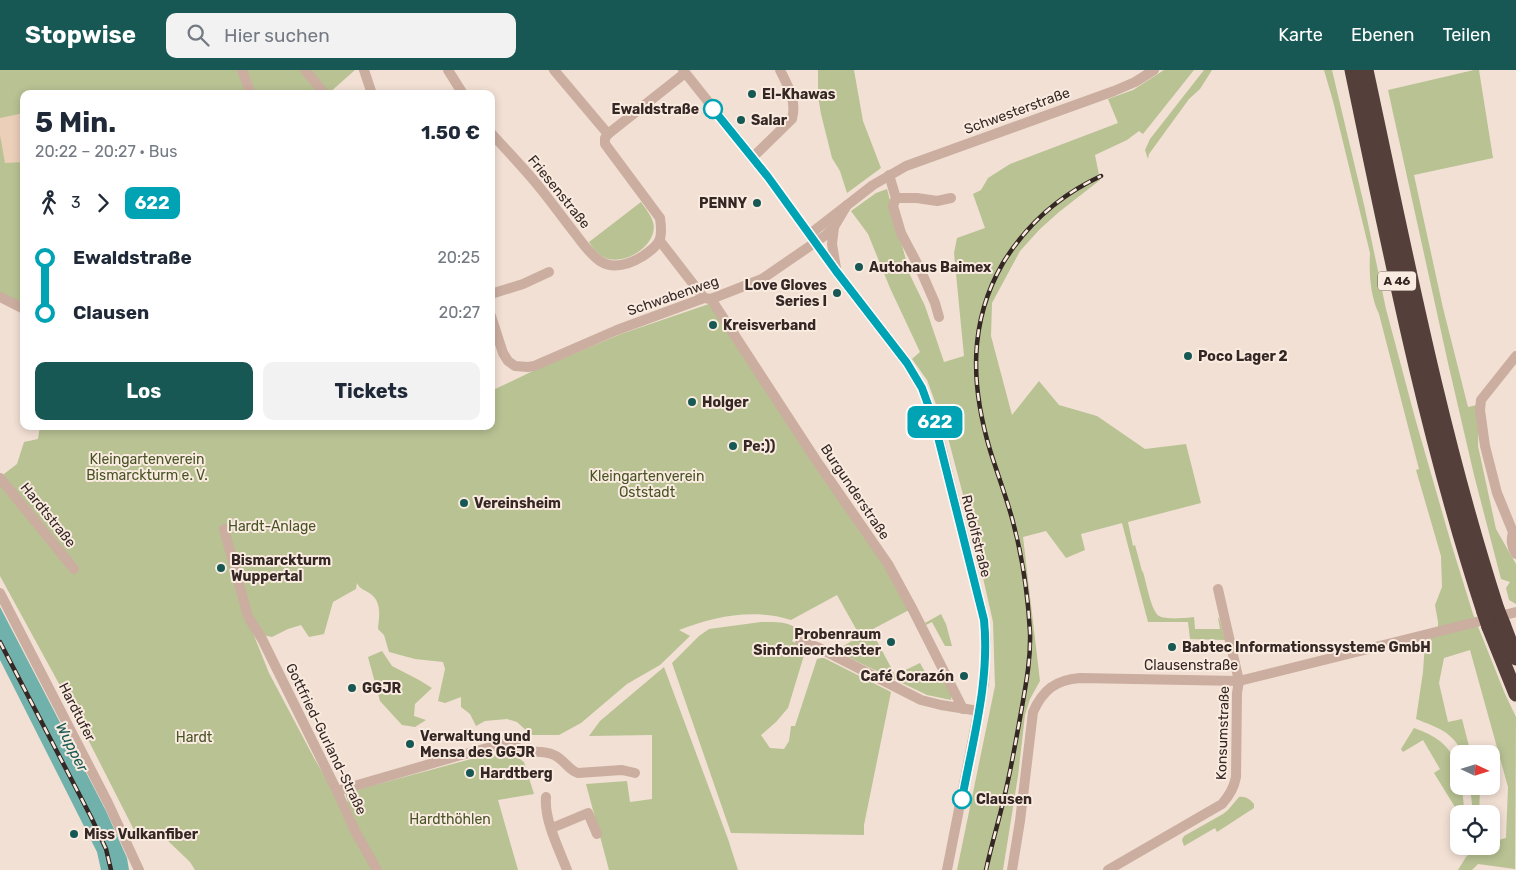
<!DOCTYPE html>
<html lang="de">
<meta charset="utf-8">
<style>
:root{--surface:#fff;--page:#f2f2f3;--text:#1f2937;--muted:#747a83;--accent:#175854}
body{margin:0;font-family:Rubik,sans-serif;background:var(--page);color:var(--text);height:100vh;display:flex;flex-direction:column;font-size:19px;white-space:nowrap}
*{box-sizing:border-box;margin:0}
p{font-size:16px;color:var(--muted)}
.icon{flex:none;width:28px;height:28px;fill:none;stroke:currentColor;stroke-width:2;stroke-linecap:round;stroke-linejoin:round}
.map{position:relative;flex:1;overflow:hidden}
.drawer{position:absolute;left:20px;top:20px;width:475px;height:340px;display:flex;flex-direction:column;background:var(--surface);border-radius:10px;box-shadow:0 2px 8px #0003}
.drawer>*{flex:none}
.badge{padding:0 10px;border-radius:8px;font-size:18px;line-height:32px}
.needle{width:32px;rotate:94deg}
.controls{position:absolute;left:1450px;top:675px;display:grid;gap:10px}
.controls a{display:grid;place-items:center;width:50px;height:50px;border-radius:10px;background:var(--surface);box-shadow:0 2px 8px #0003;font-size:25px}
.map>.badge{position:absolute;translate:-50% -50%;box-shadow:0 0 0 2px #fff}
.legs{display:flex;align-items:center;gap:8px;height:55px;padding:0 15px;font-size:16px}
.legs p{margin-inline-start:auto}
.summary{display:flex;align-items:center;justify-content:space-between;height:85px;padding:0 15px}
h1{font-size:28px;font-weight:700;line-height:38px}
.primary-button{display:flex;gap:10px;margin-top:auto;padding:10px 15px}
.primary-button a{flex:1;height:58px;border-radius:10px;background:var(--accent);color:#fff;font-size:20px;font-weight:700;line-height:58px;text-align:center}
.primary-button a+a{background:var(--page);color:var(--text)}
ul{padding:0 15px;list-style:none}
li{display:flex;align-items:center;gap:18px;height:55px;font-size:19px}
li i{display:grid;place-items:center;width:8px;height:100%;margin:0 6px;background:currentColor}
li i::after{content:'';width:12px;height:12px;margin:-6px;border:4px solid;border-radius:50%;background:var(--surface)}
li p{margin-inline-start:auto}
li:first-child i{background:linear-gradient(#0000 50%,currentColor 0)}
li:last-child i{background:linear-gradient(currentColor 50%,#0000 0)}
header{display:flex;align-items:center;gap:30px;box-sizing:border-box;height:70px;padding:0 25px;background:var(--accent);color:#fff}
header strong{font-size:24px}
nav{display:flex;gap:28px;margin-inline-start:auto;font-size:18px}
.search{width:350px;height:45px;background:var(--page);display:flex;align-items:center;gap:12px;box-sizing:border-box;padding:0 18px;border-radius:10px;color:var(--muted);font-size:19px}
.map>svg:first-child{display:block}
</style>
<header>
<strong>Stopwise</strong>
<div class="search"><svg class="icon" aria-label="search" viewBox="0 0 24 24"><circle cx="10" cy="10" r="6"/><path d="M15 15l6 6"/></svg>Hier suchen</div>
<nav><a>Karte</a><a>Ebenen</a><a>Teilen</a></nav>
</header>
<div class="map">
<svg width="1516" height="800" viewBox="0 0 1516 800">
<rect width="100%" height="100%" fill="#f2e0d4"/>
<g fill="#b8c293">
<path d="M0,0H355L328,24H24V244L0,223Z"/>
<path d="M818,0H854L863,51L881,98L847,123L840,101L832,88L821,44L818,26Z"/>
<path d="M1164,0H1194L1143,64L1139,61L1127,70L1095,85L1100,110L1059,142L1040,159L1020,181L992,233L991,266L1012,345L1039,311L1059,335L1097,346L1145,379L1186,374L1201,433L1128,452L1133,476L1135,475L1142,501L1143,502C1146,511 1151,541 1159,546C1166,550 1186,548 1194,547L1195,559H1220L1218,548H1219L1225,570L1190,569L1188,552H1148L1122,453L1081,464L1085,480L1066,488L1046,461L1023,467L1040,611L1030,629L1025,645L1018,706L1003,800H957L995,616L993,552L971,455L947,364L927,310L912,289L920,282L890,218L868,164L851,141L876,123L887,119L910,205L925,236L944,292L964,286L954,183L957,168L985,158L973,124L981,120L988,108L1010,94L1118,53L1108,29L1133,20Z"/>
<path d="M1204,0H1212L1200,19L1189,29L1149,84L1148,89L1145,80L1150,69Z"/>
<path d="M1324,0H1332L1365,139L1386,239L1415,348L1451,473L1473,544L1505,624L1516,647L1515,799L1478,794L1472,800H1458L1466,787L1477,776H1491V772L1506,768L1508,717L1470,580L1444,588L1439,613L1448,652L1462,649L1471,684H1463C1452,661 1438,658 1416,649L1423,602L1425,572L1438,564V552L1435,535L1442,517L1441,486L1416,400L1419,399L1379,244C1370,226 1369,202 1370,183L1333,31Z"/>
<path d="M1474,0H1479L1493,88L1414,105L1443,238L1468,337L1477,335L1479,342L1478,376L1496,459L1516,494V534L1509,530L1506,518L1510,512L1501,509L1474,405L1448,293L1388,20Z"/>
<path d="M641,132C645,138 651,145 653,152C659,173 628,194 609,189C600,187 594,180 589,172Z"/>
<path d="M709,234L886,499L909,540L871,560L895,605L920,593L930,611L941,606L952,625L951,630L927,625L835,581L860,566L837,525L791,550C753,538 715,546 679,560L690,566L660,595L627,614L581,653L559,665H531L517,652L507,649L485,651L476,656L470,644L461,637V627L445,633L438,631L445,599L443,592L415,589L389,582L384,565L378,559C379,547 382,534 372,525C366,520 360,520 357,513L356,519L333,532L324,564L309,567L301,555L288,559L272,567L253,563L269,603L314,688L337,727L348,732L345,723L486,685L487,687L509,681L524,692L534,724L498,730L518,800H195L190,792L167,770L134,760L69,632L0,506V407L17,394L24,372L38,369L40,356H491V321L535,300L621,264Z"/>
<path d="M941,544L946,554L952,576H945L932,552L926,555L925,553Z"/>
<path d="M761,552C774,552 787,551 798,559L792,571L801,576L805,582L788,638L776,652L761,665L770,678L784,679L789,671L791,656H795L817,589L821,588H824L891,622L864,755V765L731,763L672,593L699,566L709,559Z"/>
<path d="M382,581L392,596L419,610L432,618L415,634L414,646L426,650L415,657L402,655L380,631L368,587Z"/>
<path d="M664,597L728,769L738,800H609L586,714L627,711L630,732L652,729V665L589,666L600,651Z"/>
<path d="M1414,658C1444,668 1459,684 1459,716H1461C1463,725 1464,735 1464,744H1459V774L1458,742L1434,703L1440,699L1423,670L1403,682L1401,679Z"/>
<path d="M1470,716H1479L1480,720L1479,744H1473Z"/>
<path d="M1239,727C1245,726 1250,729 1254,734V738L1217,762L1215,758L1184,776L1182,770L1184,766L1223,744L1228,740Z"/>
</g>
<path fill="#eccfb9" d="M24,43V92L5,93L0,65V48Z"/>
<path fill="#71b1ac" d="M0,537L106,741L127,788L129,800H101L97,782L0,590Z"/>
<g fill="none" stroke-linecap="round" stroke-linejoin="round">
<g stroke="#cbaea0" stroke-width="10">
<path d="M242,0L251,24"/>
<path d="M305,0L325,24"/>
<path d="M364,0L372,24"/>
<path d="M448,0L463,24"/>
<path d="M554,0L608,64"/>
<path d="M683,0L768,107L836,201L907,293L922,318L935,351L984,550L986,570L984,613L947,800"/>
<path d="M491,63C509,83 528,102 544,123C555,137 566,152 577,166C583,174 591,185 600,191C614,200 630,194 643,186C661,174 663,169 660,148L605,74V68L608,64"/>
<path d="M608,64L685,3"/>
<path d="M752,88L792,49C797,31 788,16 780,0"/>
<path d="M889,105L896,128H917L937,131L951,128"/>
<path d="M896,128L893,136L901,163L921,201L935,233L939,247"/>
<path d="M834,157L832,174L836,198"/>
<path d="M810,164L873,115L906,96L1114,21L1135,12L1154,0"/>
<path d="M660,171L704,228"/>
<path d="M491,224L523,214L549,202"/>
<path d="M0,227L24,239"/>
<path d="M711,229L816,390L888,494L913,540L963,639"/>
<path d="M491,246L503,283L508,291L515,296L528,297L534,296L617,260L704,228L711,229L762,209L826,165L834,157L847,135"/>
<path d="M1516,286L1481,330L1480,340L1485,376L1497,423L1513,462H1516"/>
<path d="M0,408L74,499"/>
<path d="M224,459L247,543L250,550L262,569L337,721L355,761L377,800"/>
<path d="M1513,462C1511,470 1511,476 1516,484"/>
<path d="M0,523L108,733L139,800"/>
<path d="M800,571L817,577L921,630L941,635L979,641"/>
<path d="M337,721L461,685L510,672C529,689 535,677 554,685C564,689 568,700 578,703L622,700L635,703"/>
<path d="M546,727C544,750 559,779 567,800"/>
<path d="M552,758L588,743L597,764"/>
<path d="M1012,800L1020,751L1033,642C1043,620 1055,610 1080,608L1239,611L1516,542"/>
<path d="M1108,800L1222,734C1230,725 1234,718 1236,707L1237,623L1239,611L1218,519"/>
</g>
<g stroke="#553f3a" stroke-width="15">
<path d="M1352,0C1390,182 1426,365 1484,542"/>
<path d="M1366,0C1405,181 1440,363 1497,539"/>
<path d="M1503,554L1516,588"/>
<path d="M1489,557L1516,624"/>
</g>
<defs>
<g id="rail">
<path d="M0,572L91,747L106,779L111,800"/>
<path d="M986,800C992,772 1001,744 1007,715C1012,693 1016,670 1020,648C1025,619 1031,591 1030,562C1028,527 1023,490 1014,456C1008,431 998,406 990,380C971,316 968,253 1003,193C1027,154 1060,125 1101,106"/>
</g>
</defs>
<use href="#rail" stroke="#342724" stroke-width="4.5"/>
<use href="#rail" stroke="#faebe0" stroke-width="2.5" stroke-dasharray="8" stroke-linecap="butt"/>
<g stroke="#553f3a" stroke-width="15">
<path d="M1497,539L1503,554"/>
<path d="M1484,542L1489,557"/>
</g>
</g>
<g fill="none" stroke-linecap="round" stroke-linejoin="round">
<defs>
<path id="line-1" d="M713,39L768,107L836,201L907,293L922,318L934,351L984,550C990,610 973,669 962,729"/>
</defs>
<use href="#line-1" stroke="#fff" stroke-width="11"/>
<use href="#line-1" stroke="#00a3b4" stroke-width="8"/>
</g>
<g fill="#175854" stroke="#faebe0" stroke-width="2">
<circle cx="752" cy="24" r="5"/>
<circle cx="741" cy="50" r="5"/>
<circle cx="757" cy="133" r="5"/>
<circle cx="859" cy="197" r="5"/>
<circle cx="837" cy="223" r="5"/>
<circle cx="713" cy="255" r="5"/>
<circle cx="1188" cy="286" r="5"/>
<circle cx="692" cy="332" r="5"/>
<circle cx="733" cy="376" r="5"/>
<circle cx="464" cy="433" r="5"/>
<circle cx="221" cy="498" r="5"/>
<circle cx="891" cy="572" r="5"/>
<circle cx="1172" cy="577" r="5"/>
<circle cx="964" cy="606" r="5"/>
<circle cx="352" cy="618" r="5"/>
<circle cx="410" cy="674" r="5"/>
<circle cx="470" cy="703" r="5"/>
<circle cx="74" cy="764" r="5"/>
</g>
<g fill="#fff" stroke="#00a3b4" stroke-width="2.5">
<circle cx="713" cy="39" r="9"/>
<circle cx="962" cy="729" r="9"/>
</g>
<g text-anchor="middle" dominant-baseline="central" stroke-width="4" stroke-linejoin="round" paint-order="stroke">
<rect fill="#faebe0" stroke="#6f625c" stroke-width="1" x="1378" y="201.5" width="38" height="19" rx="4"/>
<g font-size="12" font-weight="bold" fill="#342724">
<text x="1397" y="211">A 46</text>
</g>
<g font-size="14" font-weight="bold" fill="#342724" stroke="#faebe0" text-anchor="start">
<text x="762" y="24">El-Khawas</text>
<text x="751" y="50">Salar</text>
<text x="747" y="133" text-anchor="end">PENNY</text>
<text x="869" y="197">Autohaus Baimex</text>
<text x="827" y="215" text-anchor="end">Love Gloves<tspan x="827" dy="16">Series I</tspan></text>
<text x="723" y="255">Kreisverband</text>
<text x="1198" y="286">Poco Lager 2</text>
<text x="702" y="332">Holger</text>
<text x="743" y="376">Pe:))</text>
<text x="474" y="433">Vereinsheim</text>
<text x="231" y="490">Bismarckturm<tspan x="231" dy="16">Wuppertal</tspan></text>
<text x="881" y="564" text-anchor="end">Probenraum<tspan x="881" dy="16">Sinfonieorchester</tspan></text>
<text x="1182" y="577">Babtec Informationssysteme GmbH</text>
<text x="954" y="606" text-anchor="end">Café Corazón</text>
<text x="362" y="618">GGJR</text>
<text x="420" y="666">Verwaltung und<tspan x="420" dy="16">Mensa des GGJR</tspan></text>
<text x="480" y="703">Hardtberg</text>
<text x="84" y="764">Miss Vulkanfiber</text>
</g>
<g font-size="14" font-weight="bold" fill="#342724" stroke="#faebe0" text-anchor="end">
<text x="699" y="39">Ewaldstraße</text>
<text x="976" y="729" text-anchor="start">Clausen</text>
</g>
<g font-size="14" fill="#342724" stroke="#faebe0">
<text transform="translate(1017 41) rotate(-20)">Schwesterstraße</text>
<text transform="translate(559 122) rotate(51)">Friesenstraße</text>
<text transform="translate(673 226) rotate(-19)">Schwabenweg</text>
<text transform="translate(855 422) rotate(56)">Burgunderstraße</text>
<text transform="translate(48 445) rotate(51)">Hardtstraße</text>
<text transform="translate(976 466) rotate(76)">Rudolfstraße</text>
<text x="1191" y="595">Clausenstraße</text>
<text transform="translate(77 642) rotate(63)">Hardtufer</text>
<text transform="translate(1223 663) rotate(-88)">Konsumstraße</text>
<text transform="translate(326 669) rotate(64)">Gottfried-Gurland-Straße</text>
</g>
<g font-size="14" fill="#485326" stroke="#faebe0">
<text x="147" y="389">Kleingartenverein<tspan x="147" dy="16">Bismarckturm e. V.</tspan></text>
<text x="647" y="406">Kleingartenverein<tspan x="647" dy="16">Oststadt</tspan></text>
<text x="272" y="456">Hardt-Anlage</text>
<text x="194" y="667">Hardt</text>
<text x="450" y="749">Hardthöhlen</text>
</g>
<g font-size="15" font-style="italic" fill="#175854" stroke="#faebe0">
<text transform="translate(72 677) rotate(63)">Wupper</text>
</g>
</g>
</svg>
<div class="controls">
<a><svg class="needle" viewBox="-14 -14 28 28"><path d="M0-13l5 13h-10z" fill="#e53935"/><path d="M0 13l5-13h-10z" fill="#747a83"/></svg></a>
<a><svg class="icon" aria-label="locate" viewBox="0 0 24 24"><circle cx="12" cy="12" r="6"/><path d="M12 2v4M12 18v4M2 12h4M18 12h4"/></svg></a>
</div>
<b class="badge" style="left:935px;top:352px;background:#00a3b4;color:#fff">622</b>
<section class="drawer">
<div class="summary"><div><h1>5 Min.</h1><p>20:22 – 20:27 · Bus</p></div><b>1.50 €</b></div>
<div class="legs"><svg class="icon" aria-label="walk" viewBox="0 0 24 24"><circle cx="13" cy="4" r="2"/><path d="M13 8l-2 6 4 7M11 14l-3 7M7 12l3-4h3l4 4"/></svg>3<svg class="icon" aria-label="forward" viewBox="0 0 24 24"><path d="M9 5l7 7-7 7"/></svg><b class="badge" style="background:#00a3b4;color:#fff">622</b></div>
<ul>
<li><i style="color:#00a3b4"></i><b>Ewaldstraße</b><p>20:25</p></li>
<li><i style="color:#00a3b4"></i><b>Clausen</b><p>20:27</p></li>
</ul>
<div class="primary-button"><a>Los</a><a>Tickets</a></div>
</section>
</div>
